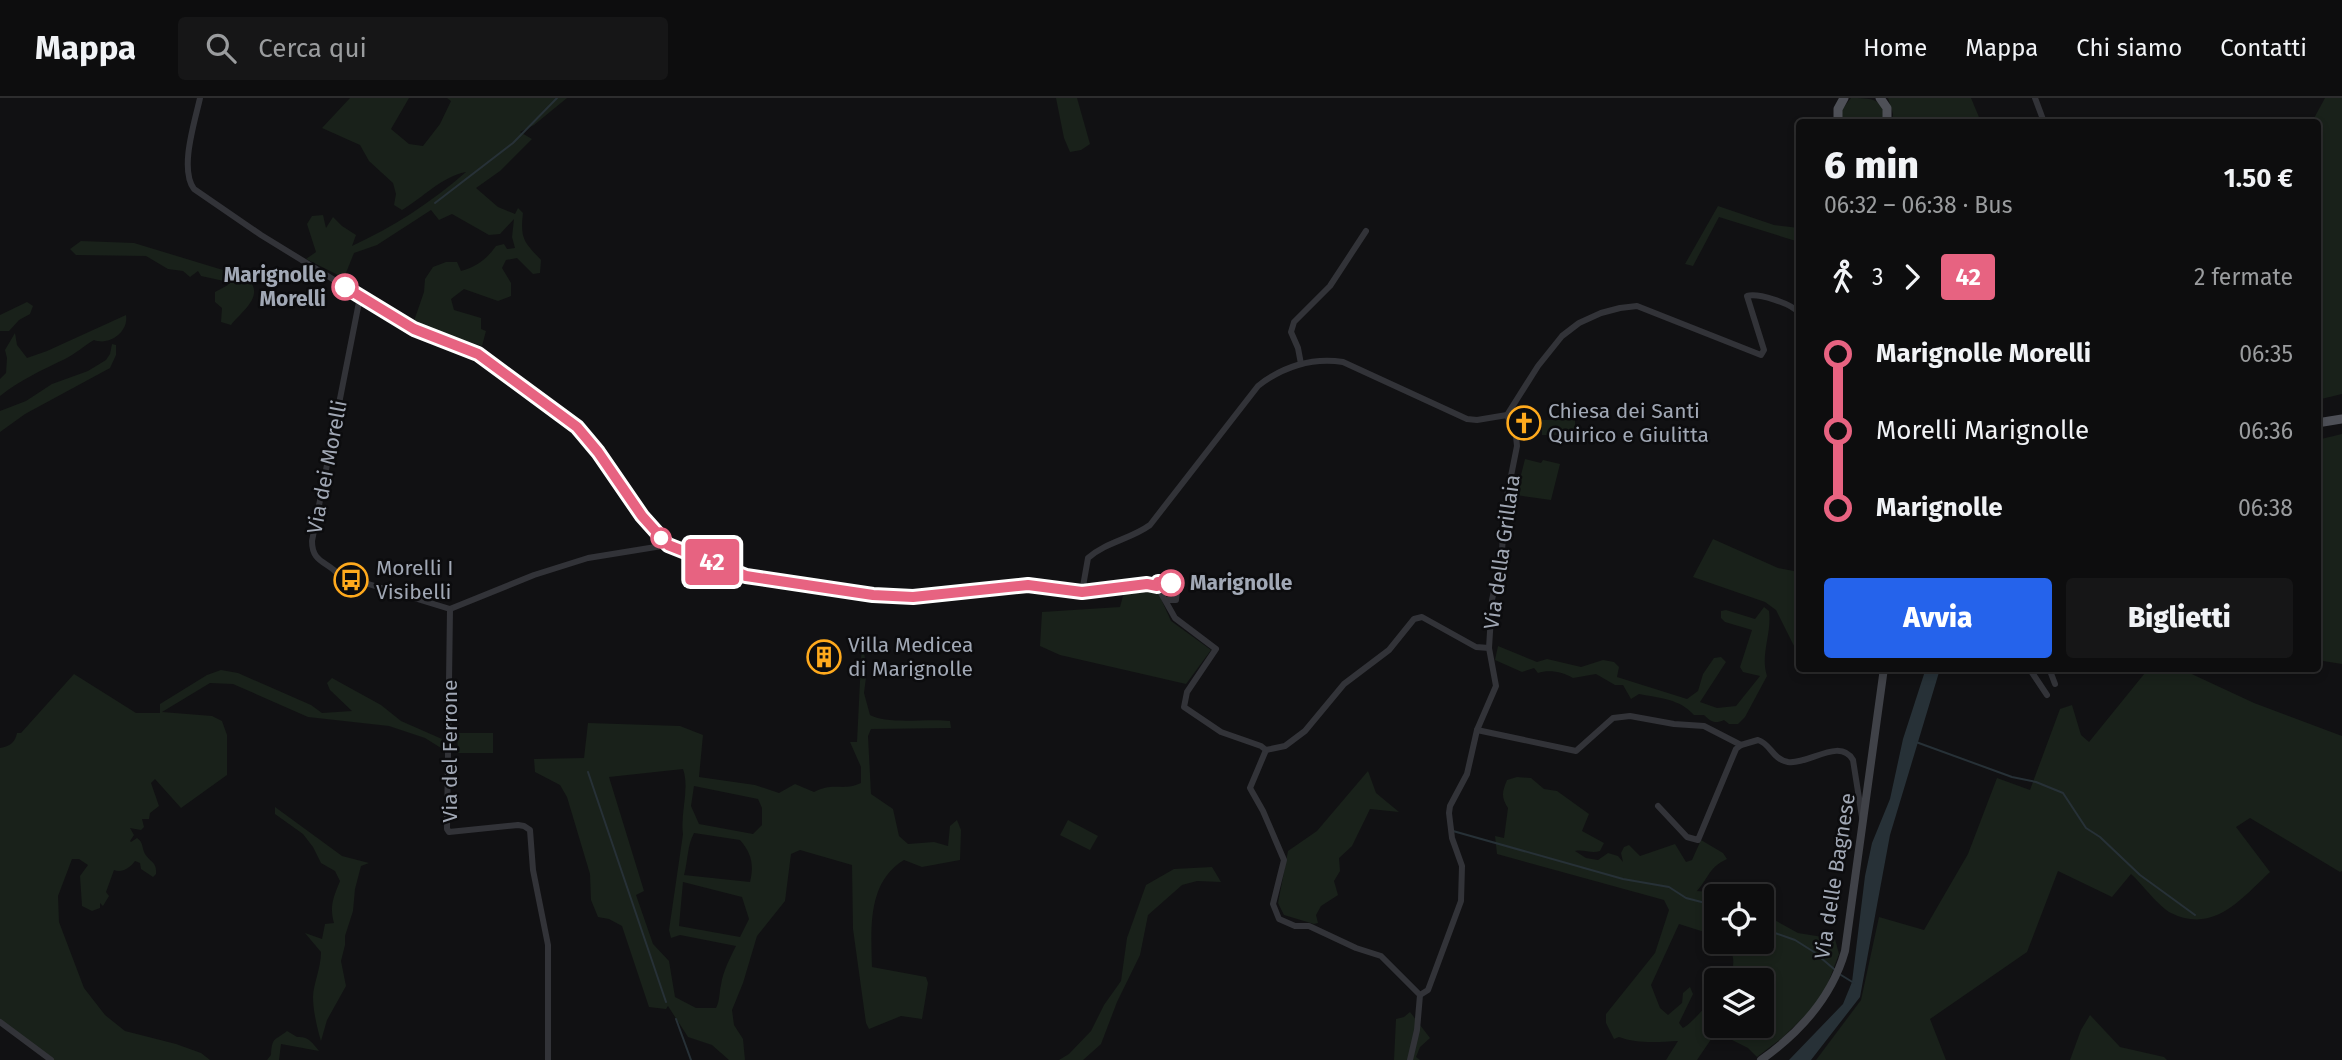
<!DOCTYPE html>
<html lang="it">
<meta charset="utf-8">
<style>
:root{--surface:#0d0d0e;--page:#161617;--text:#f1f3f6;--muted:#9a9c9e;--line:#2d2d2e;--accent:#2563eb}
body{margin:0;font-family:"Fira Sans",sans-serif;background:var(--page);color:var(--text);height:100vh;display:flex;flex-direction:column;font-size:26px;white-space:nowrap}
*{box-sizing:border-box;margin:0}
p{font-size:23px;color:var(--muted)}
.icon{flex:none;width:38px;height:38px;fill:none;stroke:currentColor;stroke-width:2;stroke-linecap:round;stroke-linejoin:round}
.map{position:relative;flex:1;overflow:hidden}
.panel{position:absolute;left:1796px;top:21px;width:525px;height:553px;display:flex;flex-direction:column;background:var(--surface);border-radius:7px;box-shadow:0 4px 10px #0003,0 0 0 2px var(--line)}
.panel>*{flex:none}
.badge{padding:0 14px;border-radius:5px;font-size:24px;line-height:46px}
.buttons{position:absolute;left:1704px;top:786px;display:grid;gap:14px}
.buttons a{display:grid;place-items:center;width:70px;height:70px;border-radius:7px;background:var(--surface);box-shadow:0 4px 10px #0003,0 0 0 2px var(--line);font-size:35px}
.map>.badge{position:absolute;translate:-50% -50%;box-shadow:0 0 0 4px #fff}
.legs{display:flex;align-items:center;gap:10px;height:77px;padding:0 28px;font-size:23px}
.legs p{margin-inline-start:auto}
.headline{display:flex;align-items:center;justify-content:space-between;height:119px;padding:0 28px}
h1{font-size:38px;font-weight:800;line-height:52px}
.button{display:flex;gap:14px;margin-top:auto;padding:14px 28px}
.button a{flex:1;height:80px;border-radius:7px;background:var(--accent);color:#fff;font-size:28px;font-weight:800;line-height:80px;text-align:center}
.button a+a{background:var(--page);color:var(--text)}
ul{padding:0 28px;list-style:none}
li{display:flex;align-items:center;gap:24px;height:77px;font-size:26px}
li i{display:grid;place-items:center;width:10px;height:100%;margin:0 9px;background:currentColor}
li i::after{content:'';width:18px;height:18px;margin:-9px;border:5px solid;border-radius:50%;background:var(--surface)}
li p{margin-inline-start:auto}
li:first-child i{background:linear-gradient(#0000 50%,currentColor 0)}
li:last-child i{background:linear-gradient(currentColor 50%,#0000 0)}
header{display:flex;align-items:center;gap:42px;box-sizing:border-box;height:98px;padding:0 35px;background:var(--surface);border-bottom:2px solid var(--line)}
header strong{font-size:33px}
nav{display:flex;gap:38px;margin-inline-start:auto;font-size:24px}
.search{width:490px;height:63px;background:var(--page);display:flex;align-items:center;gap:18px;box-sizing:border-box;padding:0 24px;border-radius:7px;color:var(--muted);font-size:26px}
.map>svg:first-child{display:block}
</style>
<header>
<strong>Mappa</strong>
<div class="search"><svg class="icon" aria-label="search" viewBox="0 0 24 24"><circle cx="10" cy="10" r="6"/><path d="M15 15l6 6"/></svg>Cerca qui</div>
<nav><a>Home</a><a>Mappa</a><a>Chi siamo</a><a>Contatti</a></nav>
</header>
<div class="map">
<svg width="2342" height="962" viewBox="0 0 2342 962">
<rect width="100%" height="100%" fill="#111113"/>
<g fill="#19211a" fill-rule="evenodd">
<path d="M350,0H409L391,31L409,46L423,48L440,26L451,3L447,0H567L534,27L520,34L532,41L500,73L476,90L498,109L515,116L518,110L523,115C520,141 524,144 541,162L540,175L533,176L517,160L506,162L502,170L511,185V198L498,203L464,191L451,201L454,212L481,220V231L486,233L482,248L448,237L414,223L424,194L425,181L433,169L446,164H457L461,173C476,169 487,161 496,148L504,146L507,151L515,150L512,139L514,121L500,136L489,137L452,116L439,122L431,112L377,147L354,155L344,180L306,161L316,154L307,126L312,118L323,117L326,130L333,119L342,128L356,137L352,148C393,129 432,104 466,74C441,79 424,99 402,112L394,107L396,96L393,85L369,63L360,47L322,30Z"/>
<path d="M1056,0H1077L1090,46L1081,52L1070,54L1064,40Z"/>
<path d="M1851,0C1870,0 1887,0 1883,24H1842L1841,13Z"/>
<path d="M1888,0H1971L1981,24H1892L1893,16Z"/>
<path d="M2325,0H2342V296L2317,302V24H2312Z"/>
<path d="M1718,108L1774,127L1799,130V144L1719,119L1693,168L1685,166Z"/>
<path d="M81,143L134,145L246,179C267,197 242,213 231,227L221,224L222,210L215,204V194L228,187L224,183L201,178L198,173L190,179L183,173L168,171L146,158L76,157L70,151Z"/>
<path d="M27,204L33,208L30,216L19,222L9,233H0V217Z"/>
<path d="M126,217C129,234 109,248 94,242C84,248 75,256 65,261C42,272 20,282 0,298V281L6,275L7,260L5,252L15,235L17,247L27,260L47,253Z"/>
<path d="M112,246L116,247V257L110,270L25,316L0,334V313L26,303L52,286L88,273L106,262L110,256Z"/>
<rect x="1542" y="322" width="33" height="15"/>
<path d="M2342,336V566L2317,562V342Z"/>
<path d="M1525,361L1541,365L1543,362L1560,366L1551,402L1516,397Z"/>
<path d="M1713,441L1778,470L1799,474V543L1795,550L1776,512L1765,504L1693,479Z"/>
<path d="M1157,492L1171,523L1211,552L1186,586L1060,557L1040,548L1042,514L1120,509L1124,494Z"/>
<path d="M1764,509L1769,513C1772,536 1760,557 1767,578L1745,619L1738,626H1729L1724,622C1715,626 1711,624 1704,617H1694C1680,601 1660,600 1639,596L1631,601L1623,587H1615L1596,576L1573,580C1563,574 1549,571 1538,575L1534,570L1522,574L1495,562L1498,548L1537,564L1547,561L1581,569L1603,562L1614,564L1619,569L1617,579L1687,601L1698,593L1703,576L1714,560L1721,559L1726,564L1700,604L1717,610L1736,608L1760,578L1743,574L1740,569L1752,532L1725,524L1721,520V513L1726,512L1755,521Z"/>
<path d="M862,543L867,572L864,595L870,617C887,627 929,620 950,623L951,630L871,631L868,638L871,696L893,711L899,738L908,746L934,744L948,748L950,728L957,722L961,732L960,762L922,769L904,762C867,784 871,831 872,869L926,879L928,885L922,921L901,918L869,931L866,925L853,831L852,767L800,752L791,756L785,803L757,838L743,885L732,912L734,927L743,941L745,962H729L712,947L688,939L668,908L666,911L649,909L622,828L609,821L598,819L591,802L590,776L567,699L560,687L535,674L534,661L584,660L588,625L680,628L703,637L699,679L755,687L779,695L795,686L814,694C835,683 841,694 861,685V669L850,644H857ZM683,671C690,691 680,715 683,736L669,832L671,840L680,837L736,848C730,860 723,873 721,887C719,895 720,902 716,910H696L675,899L669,863L653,846L636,797L644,793L609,679ZM694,688L758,701L762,710V727L753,736L699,726L691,708ZM694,735L740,742C752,756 754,767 750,784L684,777C688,763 687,748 694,735ZM683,784L742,799L749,821L740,839L679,828Z"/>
<path d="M2149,570L2181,571L2254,605L2342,638V773L2340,774L2250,720L2236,729L2270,774C2241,801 2214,836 2171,815C2159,809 2142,786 2131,776L2112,799L2058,773L2027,854L1930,921L1946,962H1816L1861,902L1879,819L1924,832L1968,756L1997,680L2030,692L2060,611L2072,607L2081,637L2089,644Z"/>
<path d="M221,572L238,575L311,607L322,615L352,613L330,592L327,585L332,580L381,607L401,623L442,641L441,650L425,640L389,628L308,619L233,586L210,585L162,614L212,618L222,623L227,637V677L181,710L155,681L151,685L159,708L150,715L149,721H142L144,729L141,732L130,730L134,737L130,743L131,744L137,740C144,745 141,748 145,756C151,765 157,764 156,776L153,779L141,771L140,765L135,763C130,770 122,775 114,772L106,794L109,798L103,808L100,805V810L92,813L82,808L80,778L88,767L79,761H72L58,798L59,824L84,890L105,917L125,933L176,946L201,955L210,962H51L0,923V650C10,648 15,645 17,635H21L74,576L136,615H160V606L207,577Z"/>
<path d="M457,635H493V655H458Z"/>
<path d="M1368,673L1376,695L1399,714L1370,711L1352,748L1339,760L1340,773L1334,783L1338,797L1321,808L1316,817L1318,825L1314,826L1284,817L1278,805L1288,753L1317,733Z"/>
<path d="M1517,679L1531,680L1544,691L1557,693L1589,716L1582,733L1604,745L1600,753C1591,756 1584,751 1575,753L1586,760L1598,762L1608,755L1618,758L1623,764L1621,755L1624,749L1629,747L1640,758L1675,746L1686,764L1692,762L1701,742L1723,755L1727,761C1708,770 1710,778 1697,793L1709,794L1720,798H1717V838L1679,826L1651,887L1660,910L1668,917L1682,905L1683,895L1690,889L1693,896L1679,925L1683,930C1696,922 1704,908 1717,898V928H1762V882H1729C1735,866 1736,857 1724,844H1762V815L1798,835L1835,841L1839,856L1825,893L1810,913L1782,940L1757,959L1748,950L1716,934L1697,962H1666L1678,943C1659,944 1637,946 1619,939L1614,941L1606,925V916L1655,855L1669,812L1664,802L1497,756L1495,738L1504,740L1508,710C1501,699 1502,694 1507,682Z"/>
<path d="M275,709L342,758L369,765L361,768L355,791L353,813L345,838V847L341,863L346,888L327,922L321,943C317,930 313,912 313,899C313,887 321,870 321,854L305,835L322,841L325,826L334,825C329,808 334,798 340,783L335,773L321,765L313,749L303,736L275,716Z"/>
<path d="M1068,722L1098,738L1090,752L1060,737Z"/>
<path d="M1212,769L1221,784L1197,783L1182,787L1148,817L1140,857L1117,904L1101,946L1083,962H1059L1069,956L1091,933L1104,907L1121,883L1127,840L1146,787L1174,771Z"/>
<path d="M1410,914L1430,940L1420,949L1416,959L1420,962H1394L1396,921L1404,919Z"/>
<path d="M2090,917L2120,949L2164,959L2167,962H2070L2081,932Z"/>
<path d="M287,933L297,939C308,938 312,944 319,953L281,946L279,962H267L271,957C272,938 275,943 287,933Z"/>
</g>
<path fill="#273137" d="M1926,570L1940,571L1890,737L1860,899L1811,962H1789L1843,906L1852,884L1865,778L1872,745L1890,701L1903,641Z"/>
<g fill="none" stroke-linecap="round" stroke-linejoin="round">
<g stroke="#273137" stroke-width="2">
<path d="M435,105L513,45L557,0"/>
<path d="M1916,644L2012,679L2036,684L2063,695L2086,730L2100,739L2140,777L2195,817"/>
<path d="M588,674L666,904"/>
<path d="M1453,733L1623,781L1669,789L1686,800L1717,808"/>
<path d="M1762,824L1775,835L1795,842L1814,854L1834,871"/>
<path d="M1841,877L1854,885"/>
<path d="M676,921L691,962"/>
</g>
<g stroke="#323338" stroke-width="6">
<path d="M200,0C195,23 179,71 194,91L261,137L414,231L478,256L553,310L577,329L599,354L633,406L668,447L746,478L873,497L913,499L1028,487L1082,494L1147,486L1157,488L1158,484L1178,485L1176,502H1166"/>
<path d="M2035,0L2044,24"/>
<path d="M360,199L312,443C312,465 327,463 339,477L450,511L534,477L588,460L668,447"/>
<path d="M1301,266L1298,250L1291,234L1294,224L1330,188L1366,133"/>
<path d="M1157,488L1175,520L1216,551L1187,594L1184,609L1221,634L1261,648L1266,652L1250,690L1263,713L1284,762L1273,806L1279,821L1295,828H1309L1356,850L1381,858L1420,897L1417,932L1410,962"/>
<path d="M1082,494L1088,460C1106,444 1131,441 1150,427L1258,288C1282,269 1312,259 1343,264L1467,321L1477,322L1507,317L1538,268L1562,238L1579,225L1601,215L1620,210L1637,208L1761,257L1764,252L1747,198C1758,195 1791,205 1799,215"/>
<path d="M450,511L447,731L449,734L518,727L524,728L530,732L533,772L548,847V962"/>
<path d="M2029,570L2047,597"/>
<path d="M2049,570L2055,586"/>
<path d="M1477,632L1576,653L1613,620L1630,618L1674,626L1704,628L1741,647"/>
<path d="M1266,652L1285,648L1305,633L1344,586L1389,552L1414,521L1422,519L1476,549L1489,550"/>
<path d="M1658,708L1687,739L1698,742L1736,651L1741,647L1758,642C1771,646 1772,661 1788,664C1808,667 1840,639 1853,662L1862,719"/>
<path d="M1420,897L1428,892L1461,803L1462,768L1452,740L1449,715L1450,708L1467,676L1477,632L1496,588L1489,550L1492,502L1502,455L1504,413L1517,348L1516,338L1507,317"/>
<path d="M0,924L51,962"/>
</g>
<path stroke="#404248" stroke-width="8" d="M1761,962C1799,935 1832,899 1845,853L1884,570"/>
<g stroke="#4e5057" stroke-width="9">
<path d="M1880,0L1887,10V24"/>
<path d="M1838,24V11L1844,0"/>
<path d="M2317,325L2342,321"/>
</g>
</g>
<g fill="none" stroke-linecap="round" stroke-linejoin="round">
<defs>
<path id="line-1" d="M345,189L414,231L478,256L577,329L598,354L642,418L668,447L746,478L873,497L913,499L1028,487L1082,494L1147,486L1157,488L1158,484L1171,485"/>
</defs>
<use href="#line-1" stroke="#fff" stroke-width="16"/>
<use href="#line-1" stroke="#e76381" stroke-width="10"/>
</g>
<defs>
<symbol id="church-ring" viewBox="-11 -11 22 22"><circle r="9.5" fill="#0c0c0e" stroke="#ffaa1d" stroke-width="1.5"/><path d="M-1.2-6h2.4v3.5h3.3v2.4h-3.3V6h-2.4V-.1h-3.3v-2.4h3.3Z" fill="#ffaa1d"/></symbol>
<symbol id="bus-ring" viewBox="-11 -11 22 22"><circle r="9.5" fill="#0c0c0e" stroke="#ffaa1d" stroke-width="1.5"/><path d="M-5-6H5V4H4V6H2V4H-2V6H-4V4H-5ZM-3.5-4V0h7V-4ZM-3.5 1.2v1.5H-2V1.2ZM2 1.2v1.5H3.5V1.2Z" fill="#ffaa1d"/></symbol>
<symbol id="building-ring" viewBox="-11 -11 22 22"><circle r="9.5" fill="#0c0c0e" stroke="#ffaa1d" stroke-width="1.5"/><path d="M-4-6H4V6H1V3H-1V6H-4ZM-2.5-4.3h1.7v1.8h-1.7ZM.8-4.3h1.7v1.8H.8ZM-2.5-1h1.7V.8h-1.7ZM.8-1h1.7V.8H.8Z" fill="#ffaa1d"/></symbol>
</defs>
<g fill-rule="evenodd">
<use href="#church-ring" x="1505" y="306" width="38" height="38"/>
<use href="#bus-ring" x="332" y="463" width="38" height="38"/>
<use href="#building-ring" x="805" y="540" width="38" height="38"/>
</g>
<g fill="#fff" stroke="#e76381" stroke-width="3.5">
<circle cx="345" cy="189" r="12"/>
<circle cx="661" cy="440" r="9"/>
<circle cx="1171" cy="485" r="12"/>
</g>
<g text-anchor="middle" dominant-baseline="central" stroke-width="5" stroke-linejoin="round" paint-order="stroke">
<g font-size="21" font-weight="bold" fill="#a1a8b5" stroke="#0c0c0e" text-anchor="end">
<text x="326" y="177">Marignolle<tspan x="326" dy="24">Morelli</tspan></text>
<text x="1190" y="485" text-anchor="start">Marignolle</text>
</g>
<g font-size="21" fill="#a1a8b5" stroke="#0c0c0e" text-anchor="start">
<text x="1548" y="313">Chiesa dei Santi<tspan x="1548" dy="24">Quirico e Giulitta</tspan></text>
<text x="376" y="470">Morelli I<tspan x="376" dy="24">Visibelli</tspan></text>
<text x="848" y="547">Villa Medicea<tspan x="848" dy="24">di Marignolle</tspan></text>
</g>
<g font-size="21" fill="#a1a8b5" stroke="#0c0c0e">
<text transform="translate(327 369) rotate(-79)">Via dei Morelli</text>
<text transform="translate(1502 454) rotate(-82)">Via della Grillaia</text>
<text transform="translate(450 653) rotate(-90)">Via del Ferrone</text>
<text transform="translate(1835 778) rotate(-81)">Via delle Bagnese</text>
</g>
</g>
</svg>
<div class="buttons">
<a><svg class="icon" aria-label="locate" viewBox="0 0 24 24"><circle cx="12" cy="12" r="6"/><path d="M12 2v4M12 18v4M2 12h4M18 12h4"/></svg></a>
<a><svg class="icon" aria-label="layers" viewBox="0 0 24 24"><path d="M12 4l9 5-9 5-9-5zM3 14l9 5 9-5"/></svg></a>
</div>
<b class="badge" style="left:712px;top:464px;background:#e76381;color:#fff">42</b>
<section class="panel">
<div class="headline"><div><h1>6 min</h1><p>06:32 – 06:38 · Bus</p></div><b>1.50 €</b></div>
<div class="legs"><svg class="icon" aria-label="walk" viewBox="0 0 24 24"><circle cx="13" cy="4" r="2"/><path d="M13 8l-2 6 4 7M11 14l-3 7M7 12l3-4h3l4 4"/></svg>3<svg class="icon" aria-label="forward" viewBox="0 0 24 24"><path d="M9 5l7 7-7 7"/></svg><b class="badge" style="background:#e76381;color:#fff">42</b><p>2 fermate</p></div>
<ul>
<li><i style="color:#e76381"></i><b>Marignolle Morelli</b><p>06:35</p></li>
<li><i style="color:#e76381"></i><span>Morelli Marignolle</span><p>06:36</p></li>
<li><i style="color:#e76381"></i><b>Marignolle</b><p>06:38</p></li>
</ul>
<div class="button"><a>Avvia</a><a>Biglietti</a></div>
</section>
</div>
